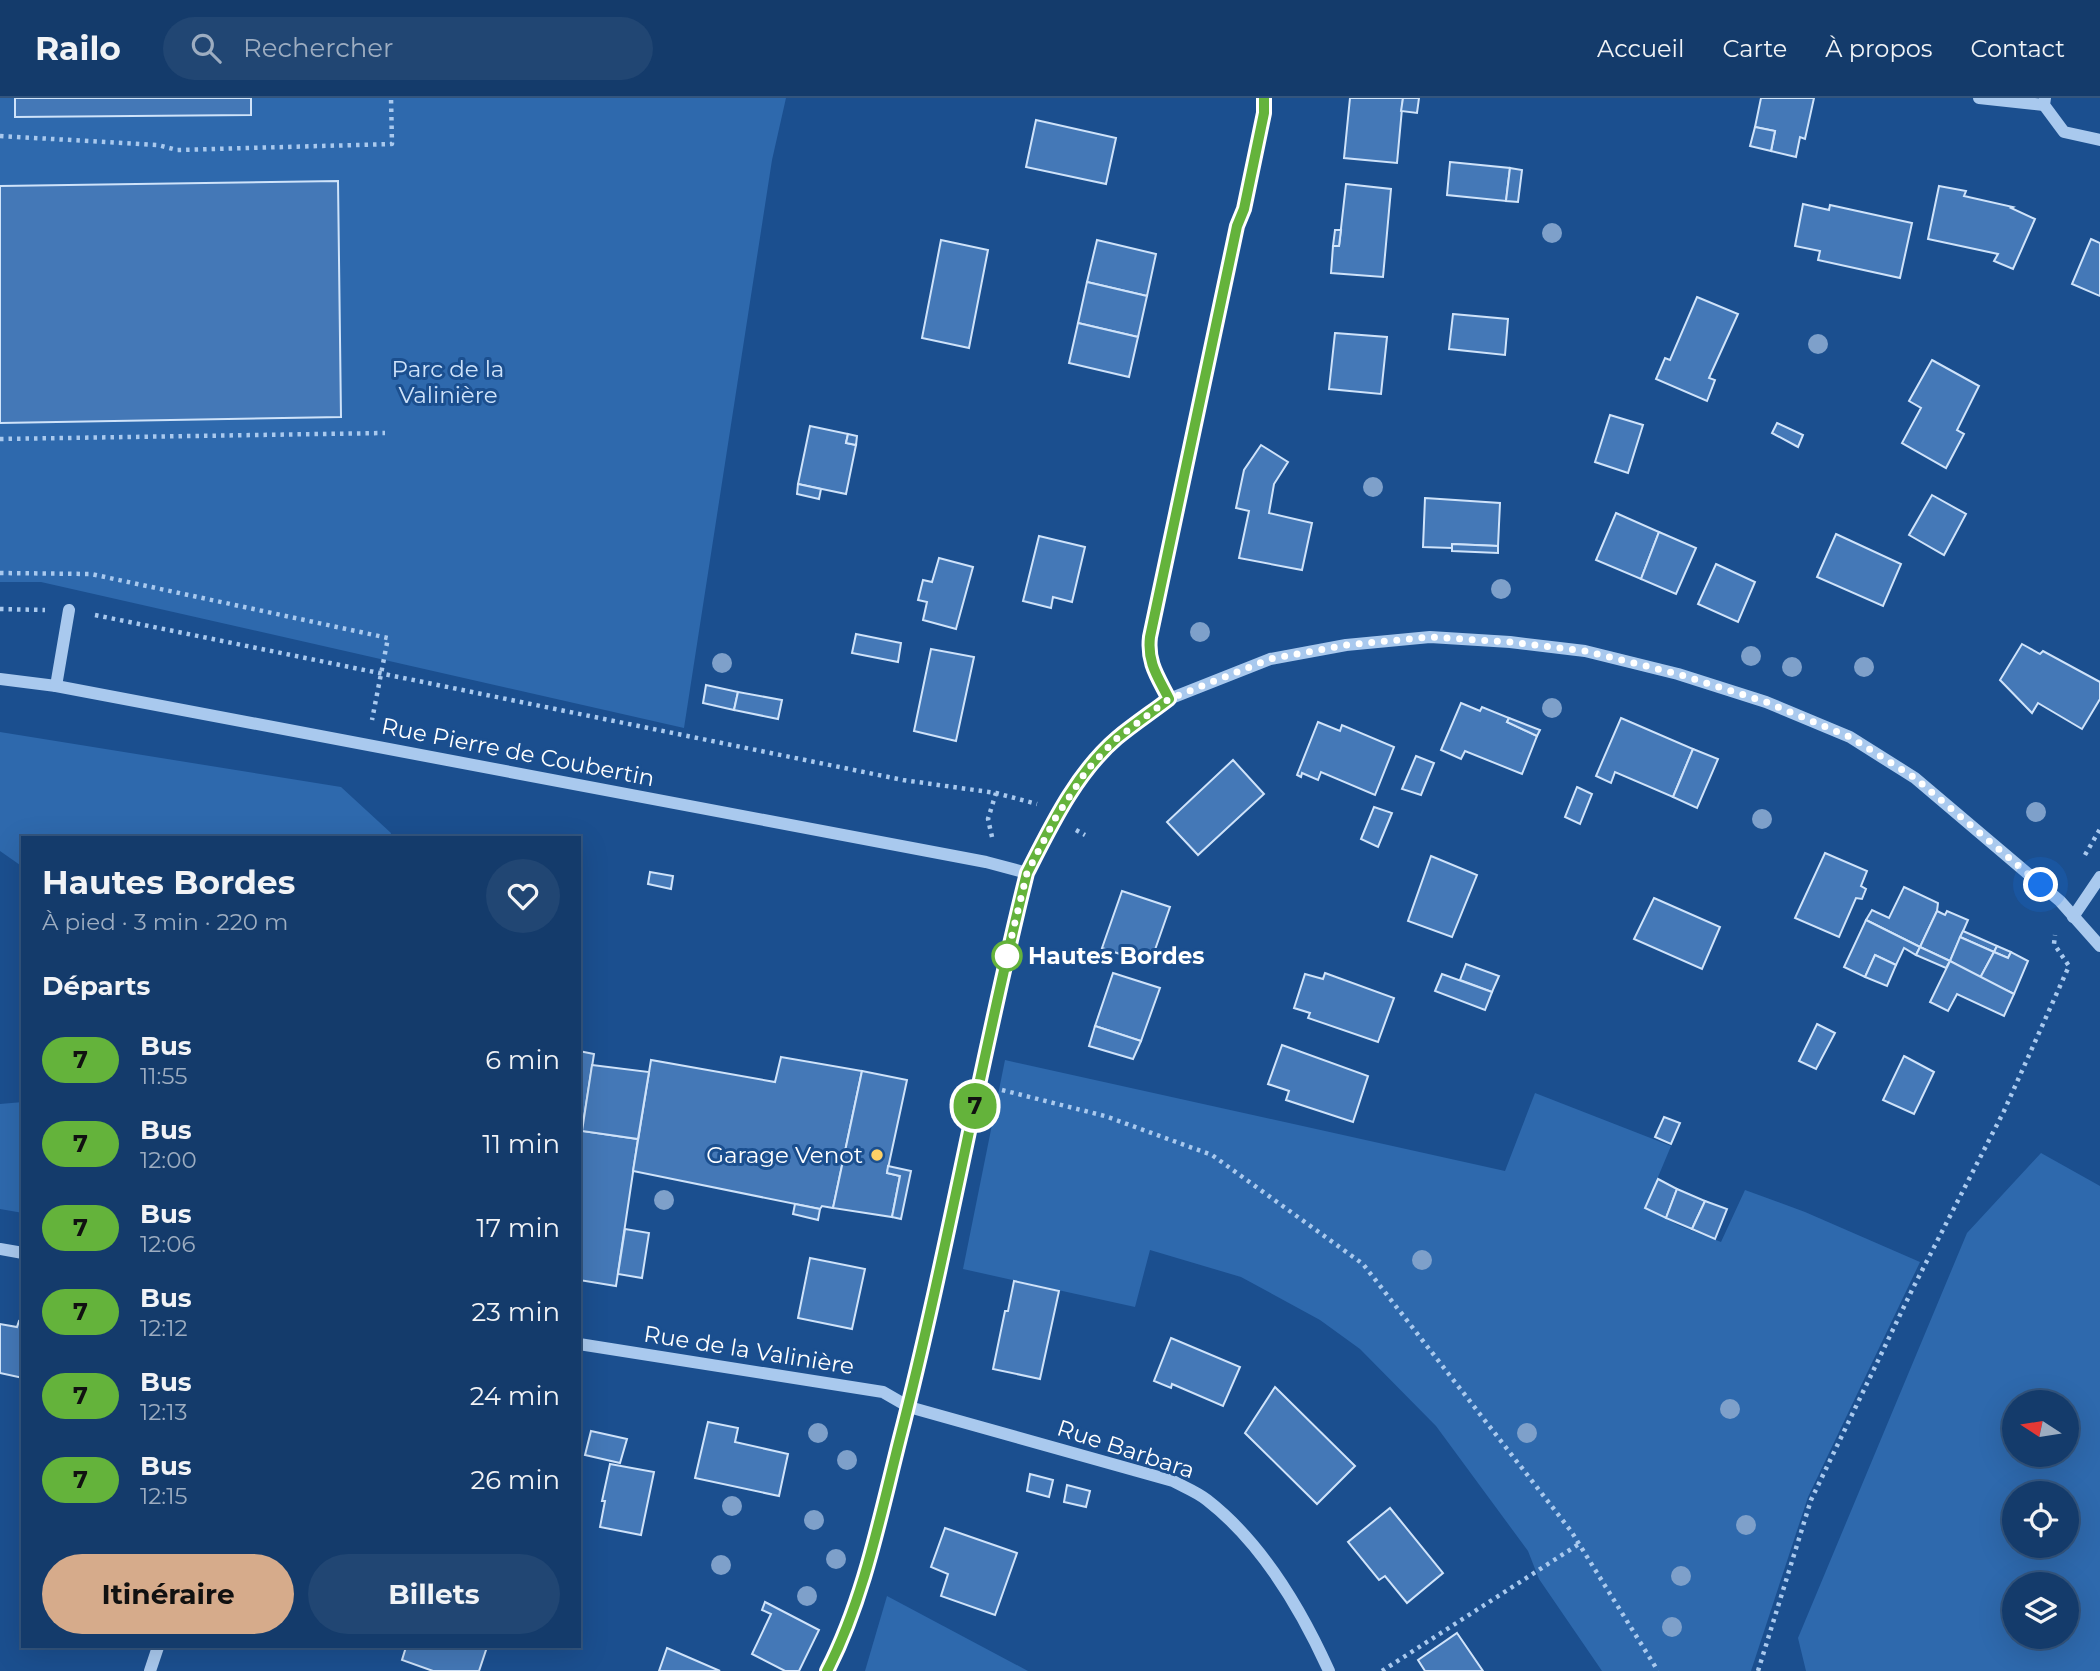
<!DOCTYPE html>
<html lang="fr">
<meta charset="utf-8">
<style>
:root{--surface:#143b6b;--page:#214673;--text:#f1f3f6;--muted:#9dadc1;--line:#33557e;--accent:#d6ab8b}
body{margin:0;font-family:Montserrat,sans-serif;background:var(--page);color:var(--text);height:100vh;display:flex;flex-direction:column;font-size:26px;white-space:nowrap}
*{box-sizing:border-box;margin:0}
p{font-size:23px;color:var(--muted)}
.icon{flex:none;width:38px;height:38px;fill:none;stroke:currentColor;stroke-width:2;stroke-linecap:round;stroke-linejoin:round}
.map{position:relative;flex:1;overflow:hidden}
.details{position:absolute;left:21px;top:738px;width:560px;height:812px;display:flex;flex-direction:column;background:var(--surface);border-radius:0px;box-shadow:0 7px 28px #0002,0 0 0 2px var(--line)}
.details>*{flex:none}
.badge{padding:0 14px;border-radius:23px;font-size:24px;line-height:46px}
.needle{width:46px;rotate:282deg}
.tools{position:absolute;left:2002px;top:1292px;display:grid;gap:14px}
.tools a{display:grid;place-items:center;width:77px;height:77px;border-radius:50%;background:var(--surface);box-shadow:0 7px 28px #0002,0 0 0 2px var(--line);font-size:35px}
.you{position:absolute;width:35px;height:35px;margin:-18px;border:5px solid #fff;border-radius:50%;background:#1a73e8;box-shadow:0 0 0 10px #1a73e833}
.map>.badge{position:absolute;translate:-50% -50%;box-shadow:0 0 0 4px #fff}
h2{padding:0 21px;font-size:26px;line-height:63px}
.round{display:grid;place-items:center;flex:none;width:74px;height:74px;border-radius:37px;background:var(--page)}
.headline{display:flex;align-items:center;justify-content:space-between;height:119px;padding:0 21px}
h1{font-size:33px;font-weight:700;line-height:52px}
.action{display:flex;gap:14px;margin-top:auto;padding:14px 21px}
.action a{flex:1;height:80px;border-radius:42px;background:var(--accent);color:#111;font-size:28px;font-weight:700;line-height:80px;text-align:center}
.action a+a{background:var(--page);color:var(--text)}
ul{padding:0;list-style:none}
li{display:flex;align-items:center;gap:21px;height:84px;padding:0 21px}
li div{flex:1}
li b{display:block;font-size:26px}
li em{font-style:normal}
li .badge{min-width:77px;font-weight:700;text-align:center}
header{display:flex;align-items:center;gap:42px;box-sizing:border-box;height:98px;padding:0 35px;background:var(--surface);border-bottom:2px solid var(--line)}
header strong{font-size:33px}
nav{display:flex;gap:38px;margin-inline-start:auto;font-size:24px}
.search{width:490px;height:63px;background:var(--page);display:flex;align-items:center;gap:18px;box-sizing:border-box;padding:0 24px;border-radius:38px;color:var(--muted);font-size:26px}
.map>svg:first-child{display:block}
</style>
<header>
<strong>Railo</strong>
<div class="search"><svg class="icon" aria-label="search" viewBox="0 0 24 24"><circle cx="10" cy="10" r="6"/><path d="M15 15l6 6"/></svg>Rechercher</div>
<nav><a>Accueil</a><a>Carte</a><a>À propos</a><a>Contact</a></nav>
</header>
<div class="map">
<svg width="2100" height="1573" viewBox="0 0 2100 1573">
<rect width="100%" height="100%" fill="#1b4f8f"/>
<g fill="#2e69ad" fill-rule="evenodd">
<path d="M0,0H786L772,62L684,630L41,484H0Z"/>
<path d="M0,634L341,689L391,735L390,740H23V794L20,767L0,753Z"/>
<path d="M1005,962L1505,1073L1535,995L1671,1048L1645,1110L1680,1128L1721,1144L1745,1092L1805,1114L1920,1164L1808,1399L1751,1573H1602L1539,1481L1528,1453L1436,1328L1360,1251L1320,1222L1241,1179L1150,1152L1135,1209L963,1171Z"/>
<path d="M23,1004V1115L0,1111V1006Z"/>
<path d="M2041,1055L2100,1088V1573H1806L1798,1540L1967,1135ZM2014,1304H2067V1356H2014ZM2014,1395H2067V1447H2014ZM2014,1486H2067V1538H2014Z"/>
<path d="M887,1498L1028,1573H865Z"/>
</g>
<g fill="#4478b7" stroke="#cfe3fa" stroke-width="2">
<path d="M15,0H251V17L15,19Z"/>
<path d="M1350,0H1403L1397,65L1344,60Z"/>
<path d="M1403,0H1419L1417,15L1401,13Z"/>
<path d="M1761,0H1814L1805,41L1800,39L1796,59L1771,53L1775,33L1755,29Z"/>
<path d="M1036,22L1116,40L1106,86L1026,69Z"/>
<path d="M1755,29L1775,33L1771,53L1750,48Z"/>
<path d="M1450,64L1510,70L1506,103L1447,97Z"/>
<path d="M1510,70L1522,72L1518,104L1506,103Z"/>
<path d="M338,83L341,319L0,325V88Z"/>
<path d="M1346,86L1391,91L1383,179L1331,175L1333,148H1339Z"/>
<path d="M1939,88L1966,93L1964,98L2013,109L2011,110L2035,121L2013,171L1994,163L1998,156L1928,141Z"/>
<path d="M1803,106L1829,112L1830,107L1912,125L1900,180L1818,162L1820,153L1795,148Z"/>
<path d="M1335,132H1341L1339,148H1333Z"/>
<path d="M2091,141L2100,145V198L2072,186Z"/>
<path d="M941,142L988,152L969,250L922,240Z"/>
<path d="M1097,142L1156,156L1147,198L1087,184Z"/>
<path d="M1087,184L1147,198L1138,239L1078,225Z"/>
<path d="M1697,199L1738,216L1709,280L1715,282L1707,303L1656,281L1665,260L1670,262Z"/>
<path d="M1453,216L1508,221L1505,257L1449,251Z"/>
<path d="M1078,225L1138,239L1129,279L1069,265Z"/>
<path d="M1335,235L1387,239L1381,296L1329,291Z"/>
<path d="M1932,262L1979,288L1957,332L1964,336L1946,370L1902,345L1921,310L1909,303Z"/>
<path d="M1610,317L1643,327L1628,375L1595,364Z"/>
<path d="M1777,325L1803,337L1798,349L1772,335Z"/>
<path d="M810,328L848,336L846,345L856,347L846,396L798,386Z"/>
<path d="M848,336L857,338L856,347L846,345Z"/>
<path d="M1261,347L1288,364L1274,386L1269,415L1312,425L1302,472L1239,460L1249,413L1236,410L1244,372Z"/>
<path d="M798,386L821,391L819,401L797,396Z"/>
<path d="M1932,397L1966,416L1944,457L1909,437Z"/>
<path d="M1425,400L1500,405L1498,448L1452,446V450L1423,449Z"/>
<path d="M1616,415L1659,434L1641,481L1596,462Z"/>
<path d="M1659,434L1696,450L1676,496L1641,481Z"/>
<path d="M1836,436L1901,466L1883,508L1817,479Z"/>
<path d="M1039,438L1085,449L1072,504L1053,499L1051,510L1023,503Z"/>
<path d="M1452,446L1498,448V455L1452,453Z"/>
<path d="M939,460L973,469L956,531L923,522L927,504L918,502L923,482L932,484Z"/>
<path d="M1716,466L1755,484L1738,524L1698,506Z"/>
<path d="M856,536L901,545L898,564L852,555Z"/>
<path d="M2022,546L2040,556L2043,553L2100,584V601L2082,631L2038,605L2032,615L2000,582Z"/>
<path d="M931,551L974,559L956,643L914,633Z"/>
<path d="M706,587L738,594L734,612L703,605Z"/>
<path d="M738,594L782,602L778,621L734,612Z"/>
<path d="M1461,605L1480,613L1482,609L1509,620L1507,624L1537,638L1522,676L1465,653L1461,661L1441,652Z"/>
<path d="M1509,620L1540,632L1537,638L1507,624Z"/>
<path d="M1621,620L1693,651L1673,699L1615,674L1611,685L1596,678Z"/>
<path d="M1318,624L1340,633L1342,627L1394,649L1375,697L1321,674L1318,682L1302,675L1301,679L1297,677Z"/>
<path d="M1693,651L1718,661L1697,710L1673,699Z"/>
<path d="M1416,658L1434,665L1421,697L1402,691Z"/>
<path d="M1233,662L1264,696L1198,757L1167,724Z"/>
<path d="M1577,689L1592,696L1580,726L1565,719Z"/>
<path d="M1374,709L1392,715L1378,749L1361,741Z"/>
<path d="M1825,755L1867,773L1861,788L1866,791L1862,801L1856,800L1839,839L1795,820Z"/>
<path d="M1431,758L1477,777L1452,839L1408,823Z"/>
<path d="M650,774L673,778L671,791L648,786Z"/>
<path d="M1904,789L1938,805L1937,813L1920,849L1866,822L1872,812L1889,820Z"/>
<path d="M1122,793L1170,809L1150,866L1102,850Z"/>
<path d="M1654,800L1720,829L1702,871L1634,841Z"/>
<path d="M1937,813L1945,817L1947,813L1968,822L1950,863L1920,849Z"/>
<path d="M1866,822L1920,849L1916,857L1904,850L1896,867L1875,857L1865,879L1844,869Z"/>
<path d="M1963,833L1997,848L1994,854L1960,839Z"/>
<path d="M1960,839L1994,854L1980,880L1950,863Z"/>
<path d="M1997,848L2011,854L2008,860L1994,854Z"/>
<path d="M1920,849L1950,863L1946,870L1916,857Z"/>
<path d="M1994,854L2008,860L2011,854L2028,863L2014,896L1980,880Z"/>
<path d="M1875,857L1896,867L1887,888L1865,879Z"/>
<path d="M1950,863L2014,896L2004,918L1957,896L1948,913L1930,904Z"/>
<path d="M1466,866L1499,878L1492,894L1460,882Z"/>
<path d="M1113,875L1160,890L1141,943L1095,928Z"/>
<path d="M1325,875L1394,900L1378,944L1308,920L1310,915L1294,910L1305,876L1323,881Z"/>
<path d="M1442,876L1492,894L1485,912L1435,893Z"/>
<path d="M1817,926L1835,935L1816,971L1799,963Z"/>
<path d="M1095,928L1141,943L1133,961L1089,948Z"/>
<path d="M1282,947L1368,978L1353,1024L1286,1002L1289,993L1268,986Z"/>
<path d="M579,953L594,956L582,1033L638,1041L616,1188L579,1182Z"/>
<path d="M1904,958L1934,974L1914,1016L1883,1002Z"/>
<path d="M781,959L862,973L833,1110L822,1108L820,1111L633,1073L651,962L775,984Z"/>
<path d="M592,967L649,974L638,1041L582,1033Z"/>
<path d="M862,973L907,982L887,1075L900,1078L892,1119L833,1110Z"/>
<path d="M1664,1019L1680,1025L1671,1046L1655,1039Z"/>
<path d="M888,1068L911,1073L901,1121L892,1119L900,1078L887,1075Z"/>
<path d="M1658,1081L1677,1091L1666,1120L1645,1110Z"/>
<path d="M1677,1091L1705,1103L1692,1131L1666,1120Z"/>
<path d="M1705,1103L1727,1111L1715,1141L1692,1131Z"/>
<path d="M795,1106L820,1111L818,1122L793,1116Z"/>
<path d="M625,1131L649,1135L642,1180L618,1176Z"/>
<path d="M810,1160L865,1171L852,1231L798,1220Z"/>
<path d="M1014,1183L1059,1193L1040,1281L993,1271L1005,1213H1008Z"/>
<path d="M19,1223L23,1224V1280L0,1275V1226L17,1229Z"/>
<path d="M1171,1240L1240,1269L1223,1308L1172,1286L1171,1290L1154,1283Z"/>
<path d="M1275,1289L1355,1368L1317,1406L1245,1335Z"/>
<path d="M708,1324L738,1330L735,1344L788,1356L779,1398L695,1380Z"/>
<path d="M591,1333L627,1341L620,1365L585,1357Z"/>
<path d="M610,1366L654,1374L641,1437L600,1429L605,1403H602Z"/>
<path d="M1030,1376L1053,1382L1049,1399L1027,1393Z"/>
<path d="M1067,1387L1090,1393L1086,1409L1064,1404Z"/>
<path d="M1390,1410L1443,1475L1407,1505L1385,1478L1379,1482L1348,1444Z"/>
<path d="M945,1430L1017,1455L995,1517L941,1498L948,1476L931,1469Z"/>
<path d="M765,1504L819,1532L799,1573H785L752,1556L771,1516L762,1512Z"/>
<path d="M1457,1535L1483,1573H1425L1418,1562Z"/>
<path d="M406,1549H487L479,1573H433L402,1562Z"/>
<path d="M667,1550L720,1573H659Z"/>
</g>
<g fill="none" stroke-linecap="round" stroke-linejoin="round">
<g stroke="#a9c9ee" stroke-width="4.5" stroke-dasharray="3.5 5" stroke-linecap="butt">
<path d="M0,38L158,47L177,52L392,46L391,0"/>
<path d="M0,341L385,335"/>
<path d="M0,475L91,476L388,540L372,622"/>
<path d="M0,511L45,512"/>
<path d="M95,517L903,682L996,695L1037,706"/>
<path d="M1076,732L1085,737"/>
<path d="M992,739L988,721L996,695"/>
<path d="M2085,757L2100,731"/>
<path d="M1002,992L1105,1018L1212,1057L1363,1166L1571,1433L1658,1573"/>
<path d="M1382,1573L1579,1446"/>
<path d="M1758,1573L1811,1402L1912,1192L2004,1013L2069,868L2054,846L2055,837"/>
</g>
<g stroke="#a9c9ee" stroke-width="12">
<path d="M1979,0L2044,7"/>
<path d="M2045,0L2044,7L2064,34L2100,42"/>
<path d="M0,581L56,588L986,764L1027,775"/>
<path d="M56,588L69,512"/>
<path d="M1169,601C1158,579 1147,565 1150,539L1237,128L1244,111L1264,15V0"/>
<path d="M2073,819L2100,779"/>
<path d="M0,1151L23,1155"/>
<path d="M579,1246L883,1294L909,1309L1173,1383C1184,1389 1197,1394 1207,1402C1261,1444 1301,1511 1329,1573"/>
<path d="M150,1573L158,1549"/>
<path d="M827,1573C864,1501 880,1419 900,1340C948,1154 979,962 1027,775L1056,719L1087,672L1115,642L1169,601L1270,561L1346,547L1430,539L1510,544L1585,553L1678,576L1766,604L1850,639L1915,680L2060,803L2100,848"/>
</g>
</g>
<g fill="#7ea0ca">
<circle cx="1552" cy="135" r="10"/>
<circle cx="1818" cy="246" r="10"/>
<circle cx="1373" cy="389" r="10"/>
<circle cx="1501" cy="491" r="10"/>
<circle cx="1200" cy="534" r="10"/>
<circle cx="1751" cy="558" r="10"/>
<circle cx="722" cy="565" r="10"/>
<circle cx="1792" cy="569" r="10"/>
<circle cx="1864" cy="569" r="10"/>
<circle cx="1552" cy="610" r="10"/>
<circle cx="2036" cy="714" r="10"/>
<circle cx="1762" cy="721" r="10"/>
<circle cx="664" cy="1102" r="10"/>
<circle cx="1422" cy="1162" r="10"/>
<circle cx="1730" cy="1311" r="10"/>
<circle cx="818" cy="1335" r="10"/>
<circle cx="1527" cy="1335" r="10"/>
<circle cx="847" cy="1362" r="10"/>
<circle cx="732" cy="1408" r="10"/>
<circle cx="814" cy="1422" r="10"/>
<circle cx="1746" cy="1427" r="10"/>
<circle cx="836" cy="1461" r="10"/>
<circle cx="721" cy="1467" r="10"/>
<circle cx="1681" cy="1478" r="10"/>
<circle cx="807" cy="1498" r="10"/>
<circle cx="1672" cy="1529" r="10"/>
</g>
<g fill="none" stroke-linecap="round" stroke-linejoin="round">
<defs>
<path id="line" d="M827,1573C864,1501 880,1419 900,1340C948,1153 980,963 1027,775C1051,728 1076,675 1117,640C1134,626 1152,614 1169,601C1158,579 1147,565 1150,539L1237,128L1244,111L1264,15V0"/>
</defs>
<use href="#line" stroke="#fff" stroke-width="16"/>
<use href="#line" stroke="#64b33b" stroke-width="10"/>
<path stroke="#fff" stroke-width="7" stroke-dasharray="0 12.6" d="M1007,858L1005,866L1027,775L1056,719L1087,672L1115,642L1169,601L1270,561L1346,547L1430,539L1510,544L1585,553L1678,576L1766,604L1850,639L1915,680L2041,787"/>
</g>
<circle fill="#fff" stroke="#64b33b" stroke-width="3.5" cx="1007" cy="858" r="14"/>
<circle fill="#ffd166" stroke="#1b4f8f" stroke-width="2.5" cx="877" cy="1057" r="7"/>
<g text-anchor="middle" dominant-baseline="central" stroke-width="6" stroke-linejoin="round" paint-order="stroke">
<g font-size="23" fill="#cfe3fa" stroke="#1b4f8f">
<text x="448" y="271">Parc de la<tspan x="448" dy="26">Valinière</tspan></text>
</g>
<g font-size="23" fill="#fff" stroke="#1b4f8f">
<text transform="translate(518 654) rotate(11)">Rue Pierre de Coubertin</text>
<text transform="translate(749 1252) rotate(9)">Rue de la Valinière</text>
<text transform="translate(1126 1351) rotate(18)">Rue Barbara</text>
</g>
<g font-size="23" font-weight="bold" fill="#fff" stroke="#1b4f8f" text-anchor="start">
<text x="1028" y="858">Hautes Bordes</text>
</g>
<g font-size="23" fill="#fff" stroke="#1b4f8f" text-anchor="end">
<text x="863" y="1057">Garage Venot</text>
</g>
</g>
</svg>
<div class="tools">
<a><svg class="needle" viewBox="-14 -14 28 28"><path d="M0-13l5 13h-10z" fill="#e53935"/><path d="M0 13l5-13h-10z" fill="#9dadc1"/></svg></a>
<a><svg class="icon" aria-label="locate" viewBox="0 0 24 24"><circle cx="12" cy="12" r="6"/><path d="M12 2v4M12 18v4M2 12h4M18 12h4"/></svg></a>
<a><svg class="icon" aria-label="layers" viewBox="0 0 24 24"><path d="M12 4l9 5-9 5-9-5zM3 14l9 5 9-5"/></svg></a>
</div>
<div class="you" style="left:2041px;top:787px"></div>
<b class="badge" style="left:975px;top:1008px;background:#64b33b;color:#111">7</b>
<section class="details">
<div class="headline"><div><h1>Hautes Bordes</h1><p>À pied · 3 min · 220 m</p></div><a class="round"><svg class="icon" aria-label="heart" viewBox="0 0 24 24"><path d="M12 20l-8-8c-3-5 5-10 8-4 3-6 11-1 8 4z"/></svg></a></div>
<h2>Départs</h2>
<ul>
<li><span class="badge" style="background:#64b33b;color:#111">7</span><div><b>Bus</b><p>11:55</p></div><em>6 min</em></li>
<li><span class="badge" style="background:#64b33b;color:#111">7</span><div><b>Bus</b><p>12:00</p></div><em>11 min</em></li>
<li><span class="badge" style="background:#64b33b;color:#111">7</span><div><b>Bus</b><p>12:06</p></div><em>17 min</em></li>
<li><span class="badge" style="background:#64b33b;color:#111">7</span><div><b>Bus</b><p>12:12</p></div><em>23 min</em></li>
<li><span class="badge" style="background:#64b33b;color:#111">7</span><div><b>Bus</b><p>12:13</p></div><em>24 min</em></li>
<li><span class="badge" style="background:#64b33b;color:#111">7</span><div><b>Bus</b><p>12:15</p></div><em>26 min</em></li>
</ul>
<div class="action"><a>Itinéraire</a><a>Billets</a></div>
</section>
</div>
